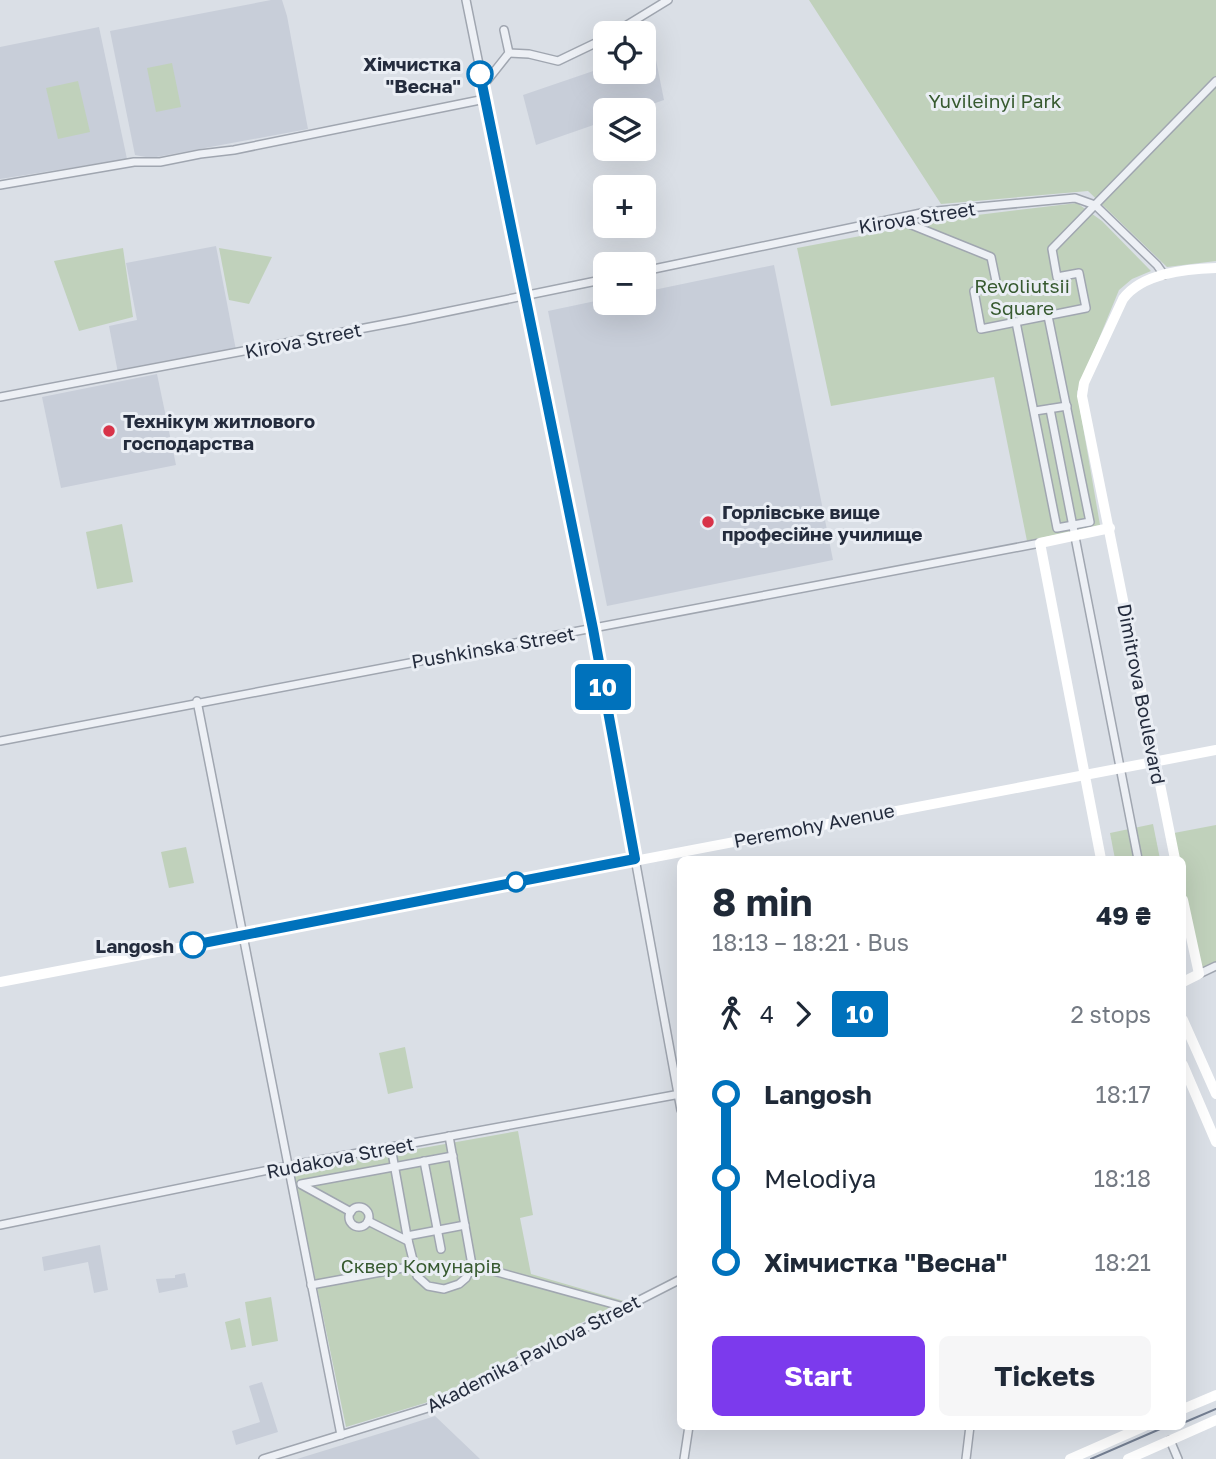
<!DOCTYPE html>
<meta charset="utf-8">
<style>
:root{--surface:#fff;--page:#f6f6f7;--text:#1f2937;--muted:#747a83;--accent:#7c3aed}
body{margin:0;font-family:"Golos Text",sans-serif;background:var(--page);color:var(--text);height:100vh;display:flex;flex-direction:column;font-size:26px;white-space:nowrap}
*{box-sizing:border-box;margin:0}
p{font-size:23px;color:var(--muted)}
.icon{flex:none;width:38px;height:38px;fill:none;stroke:currentColor;stroke-width:2;stroke-linecap:round;stroke-linejoin:round}
.map{position:relative;flex:1;overflow:hidden}
.details{position:absolute;left:677px;top:856px;width:509px;height:574px;display:flex;flex-direction:column;background:var(--surface);border-radius:10px;box-shadow:0 7px 28px #0002}
.details>*{flex:none}
.badge{padding:0 14px;border-radius:5px;font-size:24px;line-height:46px}
.fabs{position:absolute;left:593px;top:21px;display:grid;gap:14px}
.fabs a{display:grid;place-items:center;width:63px;height:63px;border-radius:10px;background:var(--surface);box-shadow:0 7px 28px #0002;font-size:35px}
.map>.badge{position:absolute;translate:-50% -50%;box-shadow:0 0 0 4px #fff}
.legs{display:flex;align-items:center;gap:10px;height:77px;padding:0 35px;font-size:23px}
.legs p{margin-inline-start:auto}
.overview{display:flex;align-items:center;justify-content:space-between;height:119px;padding:0 35px}
h1{font-size:38px;font-weight:700;line-height:52px}
.cta{display:flex;gap:14px;margin-top:auto;padding:14px 35px}
.cta a{flex:1;height:80px;border-radius:10px;background:var(--accent);color:#fff;font-size:28px;font-weight:700;line-height:80px;text-align:center}
.cta a+a{background:var(--page);color:var(--text)}
ul{padding:0 35px;list-style:none}
li{display:flex;align-items:center;gap:24px;height:84px;font-size:26px}
li i{display:grid;place-items:center;width:10px;height:100%;margin:0 9px;background:currentColor}
li i::after{content:'';width:18px;height:18px;margin:-9px;border:5px solid;border-radius:50%;background:var(--surface)}
li p{margin-inline-start:auto}
li:first-child i{background:linear-gradient(#0000 50%,currentColor 0)}
li:last-child i{background:linear-gradient(currentColor 50%,#0000 0)}
.map>svg:first-child{display:block}
</style>
<div class="map">
<svg width="1216" height="1459" viewBox="0 0 1216 1459">
<rect width="100%" height="100%" fill="#dadfe6"/>
<g fill="#c8ced9">
<path d="M271,0H282L287,16L308,129L151,158L135,155L110,31Z"/>
<path d="M99,27L127,159L0,179V47Z"/>
<path d="M654,50L664,100L635,110H606L605,121L536,145L523,95L605,67L606,72H644V54Z"/>
<path d="M216,246L236,350L118,373L109,326L137,320L126,263Z"/>
<path d="M774,265L833,560L607,606L548,311L605,299L606,303H644V292Z"/>
<path d="M157,374L176,465L61,488L42,397Z"/>
<path d="M100,1245L108,1290L94,1293L88,1262L44,1271L42,1257Z"/>
<path d="M185,1273L188,1287L159,1293L156,1279L175,1278V1275Z"/>
<path d="M262,1382L278,1432L236,1445L232,1431L260,1422L249,1386Z"/>
<path d="M435,1416L480,1459H297L401,1427Z"/>
</g>
<g fill="#c0d1bb">
<path d="M809,0H1216V261L1167,267L1088,191L941,204Z"/>
<path d="M172,63L181,107L156,112L147,68Z"/>
<path d="M78,81L90,132L58,139L46,88Z"/>
<path d="M1077,203L1102,221L1151,271L1132,279L1119,290L1077,392L1100,525L1027,541L994,377L831,406L797,248L961,217Z"/>
<path d="M123,248L133,317L79,331L54,261Z"/>
<path d="M219,248L272,257L249,304L229,300Z"/>
<path d="M122,524L133,582L97,589L86,532Z"/>
<path d="M1153,824L1160,859H1115L1110,833Z"/>
<path d="M1216,825V969L1201,975L1183,881V859H1179L1174,833Z"/>
<path d="M186,847L194,883L169,888L161,852Z"/>
<path d="M405,1047L413,1088L388,1094L379,1053Z"/>
<path d="M518,1131L533,1215L520,1218L531,1274L624,1301L425,1403L346,1427L293,1171Z"/>
<path d="M271,1297L278,1341L252,1346L245,1302Z"/>
<path d="M240,1318L246,1347L231,1350L225,1322Z"/>
</g>
<g fill="none" stroke-linecap="round" stroke-linejoin="round">
<defs>
<g id="street">
<path d="M466,0L593,629L681,1110"/>
<path d="M614,33L668,0"/>
<path d="M509,53L529,54L558,61L606,38"/>
<path d="M482,87L509,53L504,30"/>
<path d="M0,185L134,162H160L200,154L234,150L485,99"/>
<path d="M897,219L991,257L997,286L974,291L981,329L1086,308L1079,273L1057,277L1052,249L1216,81"/>
<path d="M644,271L926,212L1075,198L1095,205L1157,265L1164,275"/>
<path d="M1016,322L1057,528L1090,522L1048,316"/>
<path d="M0,397L407,320L606,279"/>
<path d="M1050,409L1138,859"/>
<path d="M1035,411L1067,406"/>
<path d="M197,701L341,1435"/>
<path d="M0,741L1040,543"/>
<path d="M1199,974L1216,966"/>
<path d="M391,1147L407,1236L417,1276L428,1286L444,1289L459,1284L466,1278L472,1265L449,1136"/>
<path d="M424,1161L441,1249"/>
<path d="M301,1184L453,1156"/>
<path d="M302,1185L351,1212"/>
<circle cx="359" cy="1217" r="10"/>
<path d="M368,1221L408,1241"/>
<path d="M0,1225L298,1164L680,1094"/>
<path d="M407,1236L465,1225"/>
<path d="M472,1265L624,1307"/>
<path d="M311,1285L414,1266"/>
<path d="M1170,1440L1178,1459"/>
<path d="M263,1459L428,1408L681,1279"/>
<path d="M684,1459L689,1426"/>
<path d="M966,1459L970,1426"/>
</g>
</defs>
<use href="#street" stroke="#a0a6b0" stroke-width="10"/>
<use href="#street" stroke="#edf0f5" stroke-width="7"/>
<g stroke="#fff" stroke-width="10">
<path d="M1101,859L1040,543L1110,528"/>
<path d="M1175,859L1082,396L1084,383L1123,299C1142,273 1186,269 1216,268"/>
<path d="M1183,900L1199,974L1183,982"/>
<path d="M0,982L1216,750"/>
<path d="M1183,1020L1216,1094"/>
<path d="M1183,1065L1216,1142"/>
<path d="M1183,1409L1216,1395"/>
<path d="M1070,1459L1145,1426"/>
<path d="M1128,1459L1216,1420"/>
</g>
<g stroke="#737e91" stroke-width="2">
<path d="M1183,1423L1216,1409"/>
<path d="M1091,1459L1167,1426"/>
</g>
</g>
<g fill="none" stroke-linecap="round" stroke-linejoin="round">
<defs>
<path id="line-1" d="M193,945L635,859L593,629L480,74"/>
</defs>
<use href="#line-1" stroke="#fff" stroke-width="16"/>
<use href="#line-1" stroke="#0072bc" stroke-width="10"/>
</g>
<g fill="#fff" stroke="#0072bc" stroke-width="3.5">
<circle cx="480" cy="74" r="12"/>
<circle cx="516" cy="882" r="9"/>
<circle cx="193" cy="945" r="12"/>
</g>
<g fill="#d83349" stroke="#eaeef4" stroke-width="2.5">
<circle cx="109" cy="431" r="7"/>
<circle cx="708" cy="522" r="7"/>
</g>
<g text-anchor="middle" dominant-baseline="central" stroke-width="6" stroke-linejoin="round" paint-order="stroke">
<g font-size="19" font-weight="bold" fill="#242c3d" stroke="#eaeef4" text-anchor="end">
<text x="461" y="63">Хімчистка<tspan x="461" dy="22">"Весна"</tspan></text>
<text x="174" y="945">Langosh</text>
</g>
<g font-size="19" fill="#375a30" stroke="#eaeef4">
<text x="995" y="100">Yuvileinyi Park</text>
<text x="1022" y="285">Revoliutsii<tspan x="1022" dy="22">Square</tspan></text>
<text x="421" y="1265">Сквер Комунарів</text>
</g>
<g font-size="19" fill="#242c3d" stroke="#eaeef4">
<text transform="translate(917 217) rotate(-9)">Kirova Street</text>
<text transform="translate(303 340) rotate(-11)">Kirova Street</text>
<text transform="translate(493 647) rotate(-10)">Pushkinska Street</text>
<text transform="translate(1142 694) rotate(79)">Dimitrova Boulevard</text>
<text transform="translate(814 825) rotate(-11)">Peremohy Avenue</text>
<text transform="translate(340 1157) rotate(-11)">Rudakova Street</text>
<text transform="translate(533 1353) rotate(-27)">Akademika Pavlova Street</text>
</g>
<g font-size="19" font-weight="bold" fill="#242c3d" stroke="#eaeef4" text-anchor="start">
<text x="123" y="420">Технікум житлового<tspan x="123" dy="22">господарства</tspan></text>
<text x="722" y="511">Горлівське вище<tspan x="722" dy="22">професійне училище</tspan></text>
</g>
</g>
</svg>
<div class="fabs">
<a><svg class="icon" aria-label="locate" viewBox="0 0 24 24"><circle cx="12" cy="12" r="6"/><path d="M12 2v4M12 18v4M2 12h4M18 12h4"/></svg></a>
<a><svg class="icon" aria-label="layers" viewBox="0 0 24 24"><path d="M12 4l9 5-9 5-9-5zM3 14l9 5 9-5"/></svg></a>
<a>+</a>
<a>−</a>
</div>
<b class="badge" style="left:603px;top:687px;background:#0072bc;color:#fff">10</b>
<section class="details">
<div class="overview"><div><h1>8 min</h1><p>18:13 – 18:21 · Bus</p></div><b>49 ₴</b></div>
<div class="legs"><svg class="icon" aria-label="walk" viewBox="0 0 24 24"><circle cx="13" cy="4" r="2"/><path d="M13 8l-2 6 4 7M11 14l-3 7M7 12l3-4h3l4 4"/></svg>4<svg class="icon" aria-label="forward" viewBox="0 0 24 24"><path d="M9 5l7 7-7 7"/></svg><b class="badge" style="background:#0072bc;color:#fff">10</b><p>2 stops</p></div>
<ul>
<li><i style="color:#0072bc"></i><b>Langosh</b><p>18:17</p></li>
<li><i style="color:#0072bc"></i><span>Melodiya</span><p>18:18</p></li>
<li><i style="color:#0072bc"></i><b>Хімчистка &quot;Весна&quot;</b><p>18:21</p></li>
</ul>
<div class="cta"><a>Start</a><a>Tickets</a></div>
</section>
</div>
